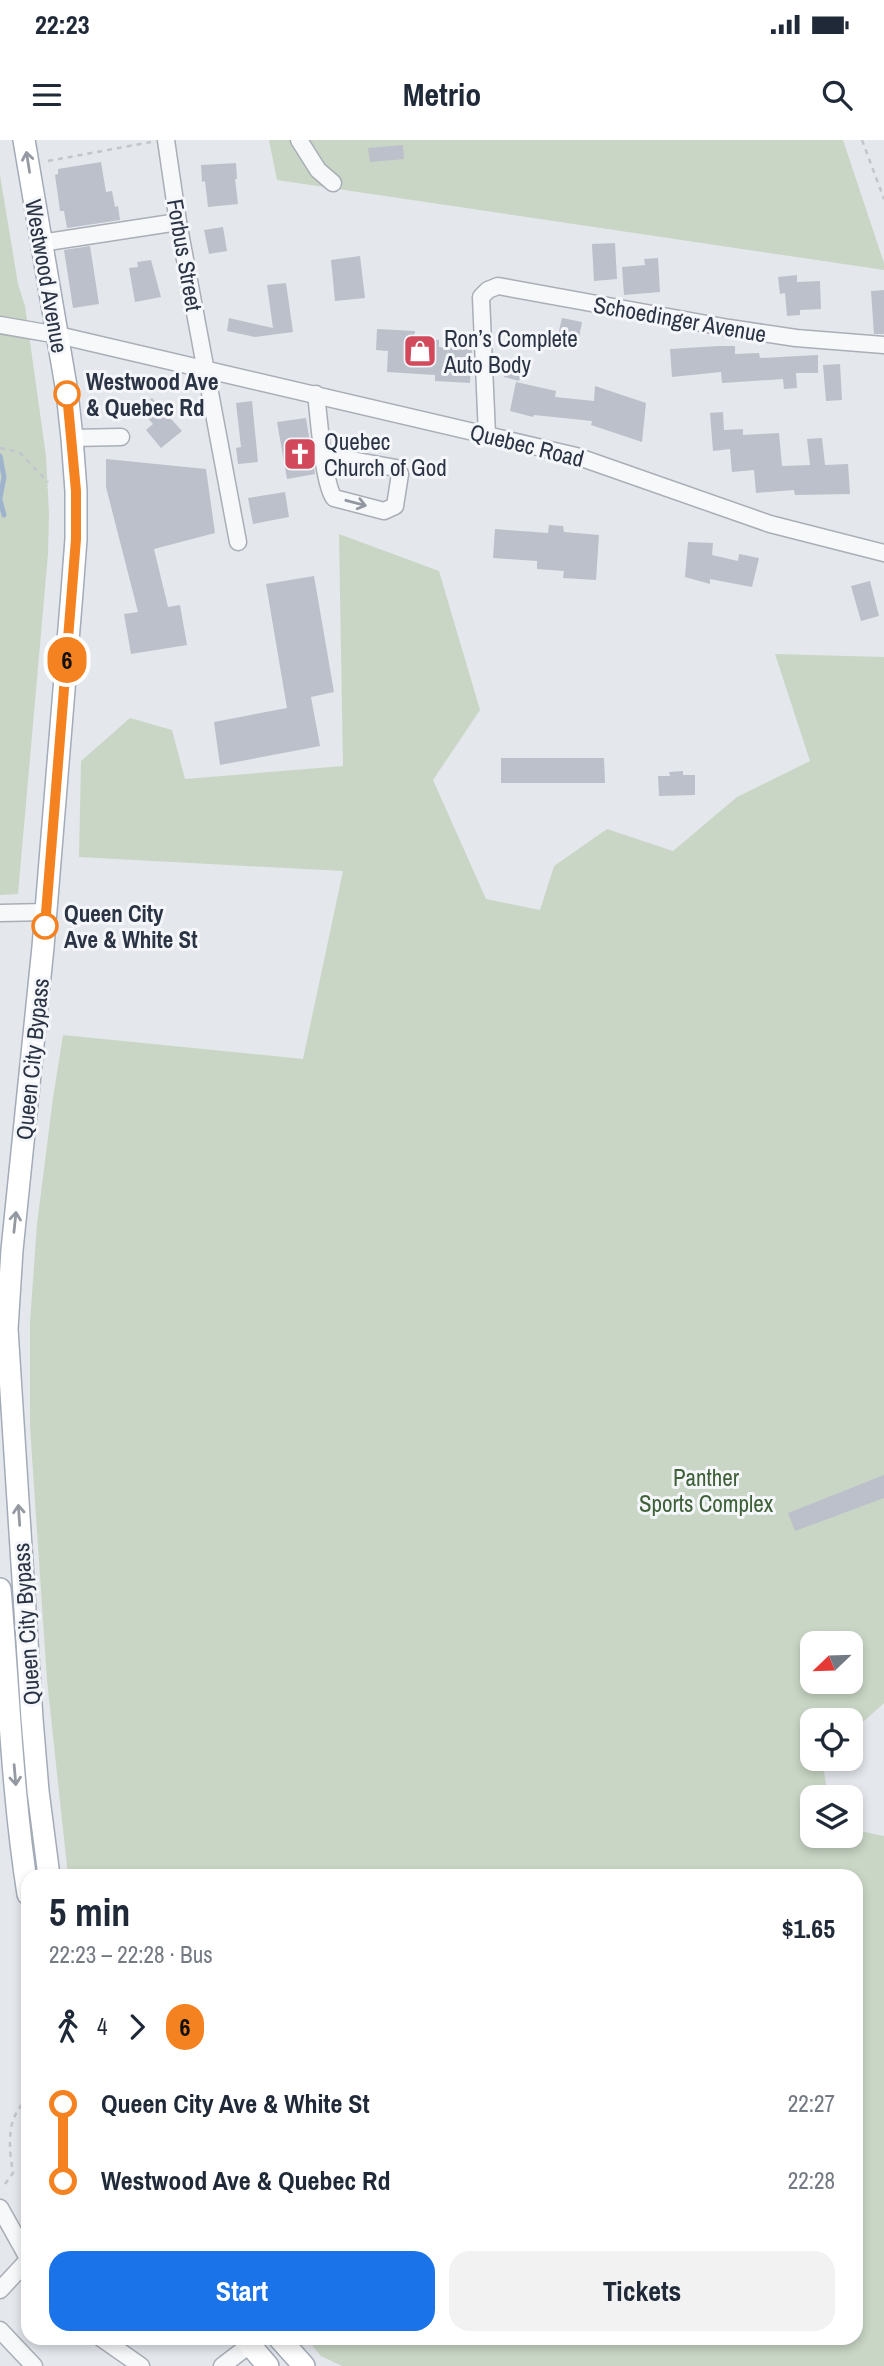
<!DOCTYPE html>
<meta charset="utf-8">
<style>
:root{--surface:#fff;--page:#f2f2f3;--text:#1f2937;--muted:#747a83;--accent:#1a73e8}
body{margin:0;font-family:"Archivo Narrow",sans-serif;background:var(--page);color:var(--text);height:100vh;display:flex;flex-direction:column;font-size:26px;white-space:nowrap}
*{box-sizing:border-box;margin:0}
p{font-size:23px;color:var(--muted)}
.icon{flex:none;width:38px;height:38px;fill:none;stroke:currentColor;stroke-width:2;stroke-linecap:round;stroke-linejoin:round}
.map{position:relative;flex:1;overflow:hidden}
.sheet{position:absolute;left:21px;top:1729px;width:842px;height:476px;display:flex;flex-direction:column;background:var(--surface);border-radius:21px;box-shadow:0 4px 10px #0003}
.sheet>*{flex:none}
.badge{padding:0 14px;border-radius:23px;font-size:24px;line-height:46px}
.needle{width:46px;rotate:247deg}
.fabs{position:absolute;left:800px;top:1491px;display:grid;gap:14px}
.fabs a{display:grid;place-items:center;width:63px;height:63px;border-radius:14px;background:var(--surface);box-shadow:0 4px 10px #0003;font-size:35px}
.map>.badge{position:absolute;translate:-50% -50%;box-shadow:0 0 0 4px #fff}
.legs{display:flex;align-items:center;gap:10px;height:77px;padding:0 28px;font-size:23px}
.legs p{margin-inline-start:auto}
.head{display:flex;align-items:center;justify-content:space-between;height:119px;padding:0 28px}
h1{font-size:38px;font-weight:700;line-height:52px}
.button{display:flex;gap:14px;margin-top:auto;padding:14px 28px}
.button a{flex:1;height:80px;border-radius:21px;background:var(--accent);color:#fff;font-size:28px;font-weight:700;line-height:80px;text-align:center}
.button a+a{background:var(--page);color:var(--text)}
ul{padding:0 28px;list-style:none}
li{display:flex;align-items:center;gap:24px;height:77px;font-size:26px}
li i{display:grid;place-items:center;width:10px;height:100%;margin:0 9px;background:currentColor}
li i::after{content:'';width:18px;height:18px;margin:-9px;border:5px solid;border-radius:50%;background:var(--surface)}
li p{margin-inline-start:auto}
li:first-child i{background:linear-gradient(#0000 50%,currentColor 0)}
li:last-child i{background:linear-gradient(currentColor 50%,#0000 0)}
.status{display:flex;justify-content:space-between;align-items:center;height:49px;padding:0 35px;background:var(--surface);direction:ltr}
.status svg{height:19px;fill:currentColor}
header{display:flex;justify-content:space-between;align-items:center;height:91px;padding:0 28px;background:var(--surface);font-size:32px;font-weight:700}
.map>svg:first-child{display:block}
</style>
<div class="status"><b>22:23</b><svg viewBox="0 0 49 12"><path d="M0 12V9h3v3zM5 12V6h3v6zM10 12V3h3v9zM15 12V0h3v12zM26 1h20v11H26zM47 4h2v5h-2z"/></svg></div>
<header><svg class="icon" aria-label="menu" viewBox="0 0 24 24"><path d="M4 6h16M4 12h16M4 18h16"/></svg>Metrio<svg class="icon" aria-label="search" viewBox="0 0 24 24"><circle cx="10" cy="10" r="6"/><path d="M15 15l6 6"/></svg></header>
<div class="map">
<svg width="884" height="2226" viewBox="0 0 884 2226">
<rect width="100%" height="100%" fill="#e4e7ec"/>
<g fill="#c9d6c5" fill-rule="evenodd">
<path d="M269,0H843L884,123V130L277,40Z"/>
<path d="M0,35L18,144L25,166L46,316L49,373L48,414L18,754L0,755Z"/>
<path d="M339,394L439,431L480,570L433,640L486,759L540,770L554,726L607,689L673,711L737,657L810,621L775,514L884,517V1563L851,1593L850,1580H812V1619H822L828,1657H812V1696H850L851,1689L884,1696V2226H342L321,2216L306,2198H856V1736H68L47,1540L30,1287V1182L37,1084L53,958L63,895L303,919L343,731L79,717L81,621L130,578L172,590L185,639L343,626ZM812,1503H850V1542H812Z"/>
</g>
<g fill="none" stroke-linecap="round" stroke-linejoin="round">
<g stroke="#9fb4cc" stroke-width="5">
<path d="M0,316L4,337L0,358"/>
<path d="M0,360L4,375"/>
</g>
</g>
<g fill="#bbc0ca">
<path d="M403,5L404,19L370,22L368,8Z"/>
<path d="M101,22L106,52L112,51L115,67L118,66L120,80L67,88L64,71H60L58,56L55,35L58,34V29Z"/>
<path d="M236,23L237,39H235L238,64L208,67L205,41L202,42L201,25Z"/>
<path d="M223,87L227,111L209,114L204,90Z"/>
<path d="M615,103L617,139L594,141L592,104Z"/>
<path d="M90,106L99,164L73,168L64,110Z"/>
<path d="M360,116L365,158L335,161L331,120Z"/>
<path d="M658,118L660,152L624,155L622,127L645,125L644,119Z"/>
<path d="M151,120L161,157L135,162L129,128L138,127L137,122Z"/>
<path d="M797,135V142L820,141L821,169L800,170V175L787,176L785,153L780,154L778,137Z"/>
<path d="M286,143L293,192L255,197L227,191L229,178L273,188L267,145Z"/>
<path d="M884,150V194H874L871,151Z"/>
<path d="M562,178L582,182L577,208L556,204Z"/>
<path d="M377,189L415,191L414,198L439,200V207L472,209L470,243L435,241V235L387,232L388,211L376,210Z"/>
<path d="M719,206H735V214L759,213L760,218L818,215V233H796L797,248L784,249L783,239L722,243L721,232L672,237L670,209Z"/>
<path d="M508,222L523,226L519,241L504,237Z"/>
<path d="M840,224L842,260L826,261L823,225Z"/>
<path d="M516,242L556,251L555,257L594,261L595,246L646,263L642,302L591,285L592,281L534,275L533,277L510,271Z"/>
<path d="M152,258L182,291L161,308L146,290L153,284L143,273L146,271L142,267Z"/>
<path d="M252,261L258,322L238,324L236,308L241,307L236,263Z"/>
<path d="M723,272L724,290L743,289V295L779,293L782,326L810,325L807,299L822,298L825,325L848,324L850,354L795,355L794,350L756,353L754,330L732,332L730,309L713,311L710,273Z"/>
<path d="M306,278L315,334L287,339L277,282Z"/>
<path d="M106,319L206,329L215,393L154,409L168,467L180,465L187,505L131,514L124,474L138,472L106,347Z"/>
<path d="M285,352L289,377L253,384L248,358Z"/>
<path d="M549,385L563,386L564,392L599,395L596,440L563,438L564,431L537,429V421L493,418L495,389L548,393Z"/>
<path d="M688,402L713,403L712,415L738,421L739,414L759,418L752,447L710,439V444L685,437Z"/>
<path d="M314,436L334,552L311,557L320,606L220,625L214,582L287,568L266,444Z"/>
<path d="M870,441L879,476L861,481L851,446Z"/>
<path d="M501,618H604L605,643H501Z"/>
<path d="M683,631V635H695V655L659,656L658,636H670L669,632Z"/>
<path d="M884,1335V1358L795,1391L788,1373Z"/>
</g>
<g fill="none" stroke-linecap="round" stroke-linejoin="round">
<defs>
<g id="minor">
<path d="M166,0L178,82L238,402"/>
<path d="M299,0L318,30L333,43"/>
<path d="M41,103L178,82"/>
<path d="M0,185L58,195L576,316L770,384L884,413"/>
<path d="M316,254C319,277 323,343 334,358L384,371L395,366L400,334L396,328L324,315"/>
<path d="M487,295L481,157L488,150L498,146L729,188L796,198L884,205"/>
<path d="M72,298L121,297"/>
<path d="M0,773L46,772"/>
<path d="M0,2068L28,2118"/>
<path d="M0,2150L28,2120"/>
<path d="M0,2190L34,2226"/>
<path d="M101,2198L141,2226"/>
<path d="M222,2226L256,2200"/>
</g>
<g id="major">
<path d="M24,0L67,252L72,298L76,351V399L72,452L43,807L12,1110L7,1189L32,1579L38,1651L49,1736"/>
<path d="M0,1449C9,1550 12,1653 28,1754"/>
<path d="M244,2198L268,2226"/>
<path d="M279,2198L304,2226"/>
</g>
</defs>
<use href="#minor" stroke="#a9aeb7" stroke-width="19"/>
<use href="#major" stroke="#a3abb8" stroke-width="24"/>
<g stroke="#c2c5cb" stroke-width="2.5" stroke-dasharray="5 5" stroke-linecap="butt">
<path d="M862,0L884,59"/>
<path d="M48,21L151,2"/>
<path d="M0,308L19,312L48,342"/>
<path d="M5,2044L13,2033C9,2008 5,1977 28,1959"/>
</g>
<use href="#minor" stroke="#f7f8fa" stroke-width="16"/>
<use href="#major" stroke="#fff" stroke-width="21"/>
</g>
<defs><path id="oneway-shaft" d="M-6 0H5M1.5-3L5.5 0L1.5 3" fill="none" stroke-width="1.6" stroke-linecap="round" stroke-linejoin="round" transform="scale(1.75)"/></defs>
<g stroke="#959aa2">
<use href="#oneway-shaft" transform="translate(28 22) rotate(-99)"/>
<use href="#oneway-shaft" transform="translate(15 1082) rotate(-84)"/>
<use href="#oneway-shaft" transform="translate(19 1375) rotate(-94)"/>
<use href="#oneway-shaft" transform="translate(15 1635) rotate(85)"/>
</g>
<use stroke="#9196a0" href="#oneway-shaft" transform="translate(356 363) rotate(15)"/>
<g fill="none" stroke-linecap="round" stroke-linejoin="round">
<defs>
<path id="line-1" d="M45,786L76,399V351L67,254"/>
</defs>
<use href="#line-1" stroke="#fff" stroke-width="16"/>
<use href="#line-1" stroke="#f58220" stroke-width="10"/>
</g>
<defs>
<symbol id="shop-square" viewBox="-11 -11 22 22"><rect x="-9" y="-9" width="18" height="18" rx="4" fill="#d1495b" stroke="#f4f6f9"/><path d="M-5-2.5h2.3a2.7 3.5 0 0 1 5.4 0H5L5.5 6h-11ZM-1.5-2.5h3a1.5 2.3 0 0 0-3 0Z" fill="#fff"/></symbol>
<symbol id="church-square" viewBox="-11 -11 22 22"><rect x="-9" y="-9" width="18" height="18" rx="4" fill="#d1495b" stroke="#f4f6f9"/><path d="M-1.2-6h2.4v3.5h3.3v2.4h-3.3V6h-2.4V-.1h-3.3v-2.4h3.3Z" fill="#fff"/></symbol>
</defs>
<g fill-rule="evenodd">
<use href="#shop-square" x="401" y="192" width="38" height="38"/>
<use href="#church-square" x="281" y="295" width="38" height="38"/>
</g>
<g fill="#fff" stroke="#f58220" stroke-width="3.5">
<circle cx="67" cy="254" r="12"/>
<circle cx="45" cy="786" r="12"/>
</g>
<g text-anchor="middle" dominant-baseline="central" stroke-width="6" stroke-linejoin="round" paint-order="stroke">
<g font-size="23" fill="#2b3445" stroke="#f4f6f9">
<text transform="translate(185 115) rotate(80)">Forbus Street</text>
<text transform="translate(47 136) rotate(80)">Westwood Avenue</text>
<text transform="translate(680 179) rotate(10)">Schoedinger Avenue</text>
<text transform="translate(527 305) rotate(14)">Quebec Road</text>
<text transform="translate(32 919) rotate(-84)">Queen City Bypass</text>
<text transform="translate(26 1484) rotate(-94)">Queen City Bypass</text>
</g>
<g font-size="23" fill="#2b3445" stroke="#f4f6f9" text-anchor="start">
<text x="444" y="198">Ron’s Complete<tspan x="444" dy="26">Auto Body</tspan></text>
<text x="324" y="301">Quebec<tspan x="324" dy="26">Church of God</tspan></text>
</g>
<g font-size="23" font-weight="bold" fill="#2b3445" stroke="#f4f6f9" text-anchor="start">
<text x="86" y="241">Westwood Ave<tspan x="86" dy="26">&amp; Quebec Rd</tspan></text>
<text x="64" y="773">Queen City<tspan x="64" dy="26">Ave &amp; White St</tspan></text>
</g>
<g font-size="23" fill="#3f6138" stroke="#f4f6f9">
<text x="706" y="1337">Panther<tspan x="706" dy="26">Sports Complex</tspan></text>
</g>
</g>
</svg>
<div class="fabs">
<a><svg class="needle" viewBox="-14 -14 28 28"><path d="M0-13l5 13h-10z" fill="#e53935"/><path d="M0 13l5-13h-10z" fill="#747a83"/></svg></a>
<a><svg class="icon" aria-label="locate" viewBox="0 0 24 24"><circle cx="12" cy="12" r="6"/><path d="M12 2v4M12 18v4M2 12h4M18 12h4"/></svg></a>
<a><svg class="icon" aria-label="layers" viewBox="0 0 24 24"><path d="M12 4l9 5-9 5-9-5zM3 14l9 5 9-5"/></svg></a>
</div>
<b class="badge" style="left:67px;top:520px;background:#f58220;color:#111">6</b>
<section class="sheet">
<div class="head"><div><h1>5 min</h1><p>22:23 – 22:28 · Bus</p></div><b>$1.65</b></div>
<div class="legs"><svg class="icon" aria-label="walk" viewBox="0 0 24 24"><circle cx="13" cy="4" r="2"/><path d="M13 8l-2 6 4 7M11 14l-3 7M7 12l3-4h3l4 4"/></svg>4<svg class="icon" aria-label="forward" viewBox="0 0 24 24"><path d="M9 5l7 7-7 7"/></svg><b class="badge" style="background:#f58220;color:#111">6</b></div>
<ul>
<li><i style="color:#f58220"></i><b>Queen City Ave &amp; White St</b><p>22:27</p></li>
<li><i style="color:#f58220"></i><b>Westwood Ave &amp; Quebec Rd</b><p>22:28</p></li>
</ul>
<div class="button"><a>Start</a><a>Tickets</a></div>
</section>
</div>
